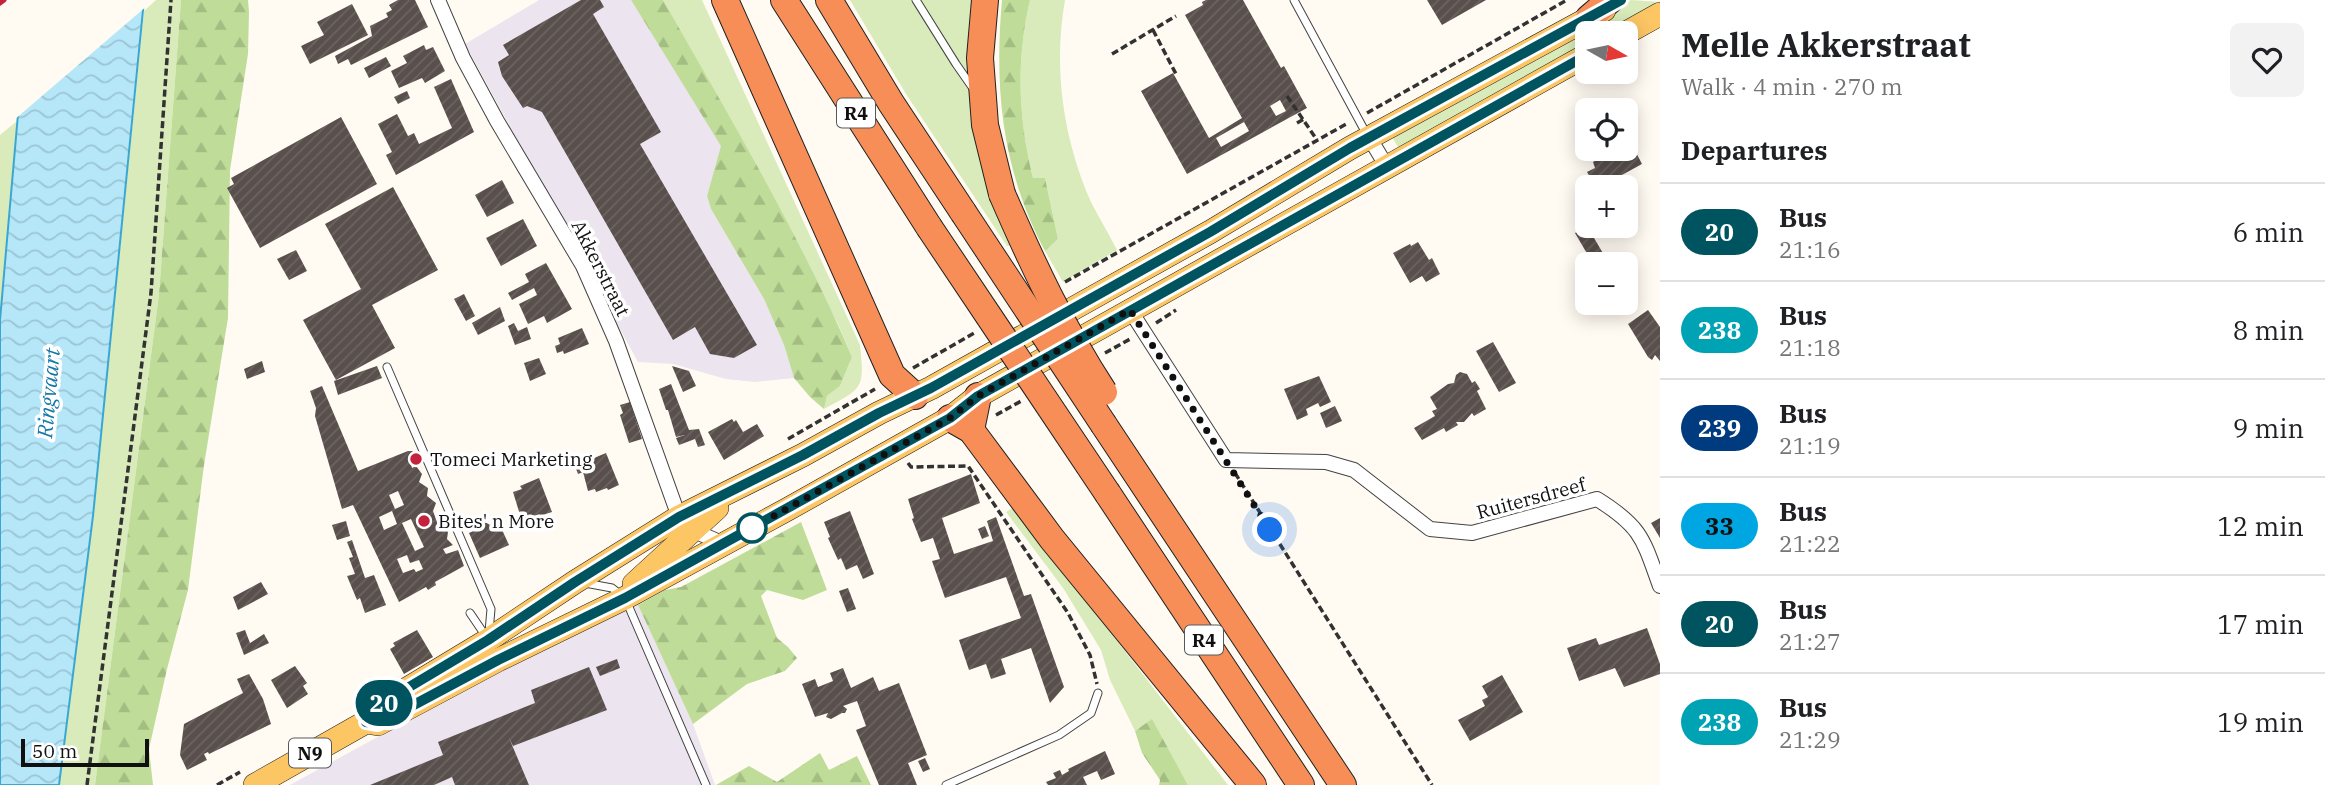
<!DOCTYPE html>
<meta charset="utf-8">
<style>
:root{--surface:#fff;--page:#f2f2f2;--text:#202124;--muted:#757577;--line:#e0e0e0}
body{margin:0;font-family:"IBM Plex Serif",serif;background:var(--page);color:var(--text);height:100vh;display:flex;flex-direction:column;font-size:26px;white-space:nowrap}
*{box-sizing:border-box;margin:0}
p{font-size:23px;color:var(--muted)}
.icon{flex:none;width:38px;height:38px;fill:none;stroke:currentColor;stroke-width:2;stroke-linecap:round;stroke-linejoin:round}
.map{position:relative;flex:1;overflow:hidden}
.drawer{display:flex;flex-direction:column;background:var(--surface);width:665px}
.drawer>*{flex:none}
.badge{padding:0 14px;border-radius:23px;font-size:24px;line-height:46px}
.needle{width:46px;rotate:99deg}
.buttons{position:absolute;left:1575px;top:21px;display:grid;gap:14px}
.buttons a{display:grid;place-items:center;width:63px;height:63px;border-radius:10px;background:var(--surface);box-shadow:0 4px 18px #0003;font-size:35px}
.scale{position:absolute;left:21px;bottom:18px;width:128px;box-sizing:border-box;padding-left:7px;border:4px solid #101010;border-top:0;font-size:19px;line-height:24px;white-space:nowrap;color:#101010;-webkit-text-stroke:5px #fff;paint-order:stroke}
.you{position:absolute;width:35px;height:35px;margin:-18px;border:5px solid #fff;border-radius:50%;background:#1a73e8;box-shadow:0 0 0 10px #1a73e833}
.map>.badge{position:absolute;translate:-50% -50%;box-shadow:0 0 0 4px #fff}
h2{padding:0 21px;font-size:26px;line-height:63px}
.round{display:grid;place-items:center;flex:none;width:74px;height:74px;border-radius:10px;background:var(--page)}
.overview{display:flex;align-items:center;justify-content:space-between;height:119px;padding:0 21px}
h1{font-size:33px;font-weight:800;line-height:52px}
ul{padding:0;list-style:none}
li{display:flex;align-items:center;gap:21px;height:98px;padding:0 21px;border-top:2px solid var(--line)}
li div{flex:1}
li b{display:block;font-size:26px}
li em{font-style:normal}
li .badge{min-width:77px;font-weight:700;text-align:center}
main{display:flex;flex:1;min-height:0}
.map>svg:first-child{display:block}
</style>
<main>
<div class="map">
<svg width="1660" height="785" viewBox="0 0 1660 785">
<defs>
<pattern id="forest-firs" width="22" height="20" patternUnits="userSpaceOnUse" patternTransform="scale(1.75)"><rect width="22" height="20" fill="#bfdd99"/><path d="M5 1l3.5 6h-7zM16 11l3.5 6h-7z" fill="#a3bd83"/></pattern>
<pattern id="water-waves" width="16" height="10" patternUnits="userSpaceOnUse" patternTransform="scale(1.75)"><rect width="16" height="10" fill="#b5e7f8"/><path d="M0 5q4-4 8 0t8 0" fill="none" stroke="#9bc5d4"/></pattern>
<pattern id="building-hatch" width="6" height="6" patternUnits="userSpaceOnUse" patternTransform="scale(1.75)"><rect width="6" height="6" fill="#594f4c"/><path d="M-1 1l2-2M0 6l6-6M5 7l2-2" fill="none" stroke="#6c6461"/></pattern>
</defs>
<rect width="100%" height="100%" fill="#fffbf2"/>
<g fill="#ece4ee">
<path d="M539,0H631L722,146L707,196L711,209L764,299L784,345L794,378L755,382L726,379L673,364L638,362L465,44Z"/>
<path d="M638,605L693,724L715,785H290L474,684Z"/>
</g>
<g fill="#d9ebba">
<path d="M156,0H181L159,294L95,785H59L93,516L144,11Z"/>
<path d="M663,0H702L860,345C865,390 862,388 824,409L827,396L840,386L852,357L838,324Z"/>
<path d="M850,0H976L1015,246H1007L906,94Z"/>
<path d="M1030,0H1065C1053,68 1063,138 1091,202C1099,218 1109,234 1117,250L1063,282L1045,251L1058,239L1045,178H1033C1018,118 1016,61 1030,0Z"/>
<path d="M1631,0L1660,2L1604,33H1587V43L1399,149L1391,135Z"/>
<path d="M17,121L0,320V135Z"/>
<path d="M1014,507L1228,785H1188L1152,720L1135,731L1110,680L1101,650L1063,588L1006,512Z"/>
</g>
<g fill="url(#forest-firs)">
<path d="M181,0H248L249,12L248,54L230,170L228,318L204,465L188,590L167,669L149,749L153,785H95L159,294Z"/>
<path d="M631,0H663C729,116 800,235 852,357L840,386L827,396L824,409L810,397L794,378L784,345L764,299L711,209L707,196L721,146Z"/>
<path d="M1002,0H1030C1016,61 1018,117 1033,178H1045L1058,239L1045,251C1002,170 994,90 1002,0Z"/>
<path d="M801,522L827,590L803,600L767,590L761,596L777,638L788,647L797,658L785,671L747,684L693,724L638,605L665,590L681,587Z"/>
<path d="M1152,719L1188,785H1159L1160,780L1142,753L1135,731Z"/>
<path d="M820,753L829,770L857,756L871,785H716L749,766L777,782Z"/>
</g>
<path fill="url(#water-waves)" stroke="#3aa7d2" stroke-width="2" d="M28,0H144L93,516L59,785H0V320Z"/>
<path fill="#fffbf2" d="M25,0H148V5L14,120Z"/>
<g fill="url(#building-hatch)" fill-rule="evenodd">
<path d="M398,0H415L428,27L351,65L348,59L338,64L335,56L372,36L370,26L388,17L386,13L392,10L389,5Z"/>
<path d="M581,0H600L604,7L593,14L661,132L640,144L757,345L734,358L710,354L695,327L673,340L542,112L527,106L523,108L502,76L498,62L509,55L503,45Z"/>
<path d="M1206,0H1243L1281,68L1284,66L1307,108L1187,174L1141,91L1173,73L1209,138L1242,118L1185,15L1203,5L1202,2ZM1280,100L1286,111L1276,116L1270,106ZM1244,122L1249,131L1221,147L1216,138Z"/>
<path d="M1427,0H1486L1442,25Z"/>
<path d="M352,4L368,35L310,64L301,46L324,35L317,22Z"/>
<path d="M424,45L426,50L433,47L445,71L425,83L422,78L399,88L391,71L407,63L403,56Z"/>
<path d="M386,57L391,66L369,78L364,68Z"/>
<path d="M451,79L474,132L396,175L386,155L392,152L378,124L397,114L408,136L414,133L419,144L452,128L434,87Z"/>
<path d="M407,91L410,98L398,104L394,97Z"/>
<path d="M341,117L377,184L260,248L227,188L234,184L231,178Z"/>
<path d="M1628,137L1642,164L1609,182L1611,185L1607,187H1596L1587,172L1595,168L1593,162L1614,149H1626V139Z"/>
<path d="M502,180L514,203L487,217L475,195Z"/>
<path d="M393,187L438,270L372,305L395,348L336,380L303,320L361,289L325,224Z"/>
<path d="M523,219L537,246L501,266L486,238Z"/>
<path d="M1587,226L1604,255L1592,262L1575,233Z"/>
<path d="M1418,242L1429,260L1432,258L1440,274L1426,282L1422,276L1410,283L1393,253L1410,244L1411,246Z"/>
<path d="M296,250L307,271L289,280L277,259Z"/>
<path d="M546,263L572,309L547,323L544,316L528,324L519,304L537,295L534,288L512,300L508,293L529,282L525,274Z"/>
<path d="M464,294L475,316L466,321L454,299Z"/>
<path d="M500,307L505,321L478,335L472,323Z"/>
<path d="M1648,310L1660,327V361L1655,355L1652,360L1648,357L1628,324Z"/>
<path d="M514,323L518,331L527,327L531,339L515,345L508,326Z"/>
<path d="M582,328L589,344L564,354L563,351L557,353L555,346L560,344L558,338Z"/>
<path d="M1493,342L1516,383L1499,392L1476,351Z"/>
<path d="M539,358L546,374L530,381L524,363Z"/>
<path d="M262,361L265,372L247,379L244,369Z"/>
<path d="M377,366L382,378L338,395L334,381Z"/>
<path d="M672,366L689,371L696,386L683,392Z"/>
<path d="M1460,372L1467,374L1472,383L1475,381L1480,389L1477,391L1486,409L1474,416L1472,413L1464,422H1456L1458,425L1446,432L1444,428L1422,440L1414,428L1435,416L1432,411L1437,409L1430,397L1448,384L1454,383L1456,375Z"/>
<path d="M1319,376L1331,402L1320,407L1318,403L1306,409L1308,415L1297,420L1284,389Z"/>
<path d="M671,384L689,430L699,429L705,445L698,447L695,439L679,445L676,438L685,435L676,437L668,410H666L659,389Z"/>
<path d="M322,386L358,471L408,451H413L410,461L412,468L416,466L422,474L419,482L428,488L427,496L436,503L433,511L438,525L448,532L447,539L453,545L443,549L446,554L458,550L464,566L435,582L436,585L428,590L426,587L399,602L353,505L342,509L315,416L316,408L310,391ZM398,491L404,505L395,509L389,495ZM392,511L397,524L384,530L379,517ZM411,519L424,547L415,551L402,523ZM407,555L410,563L419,560L423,569L416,572L414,569L403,573L397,559Z"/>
<path d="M630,402L642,439L629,443L620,415L623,413L620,405Z"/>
<path d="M1335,406L1342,421L1326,428L1320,413Z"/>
<path d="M732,419L734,422L736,420L743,432L757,424L764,436L724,460L708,432Z"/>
<path d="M606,453L619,485L608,490L607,488L596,492L595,489L588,491L583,472L578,474L575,466Z"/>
<path d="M971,474L980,503L942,518L954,554L993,541L987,521L996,517L1024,596L1031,594L1064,687L1050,703L1031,648L1001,659L1006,674L991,679L986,664L969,670L959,640L1021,618L1006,577L945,598L932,561L940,559L933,538L921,542L912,519L914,518L908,499Z"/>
<path d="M539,478L552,512L530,519L528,516L521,518L513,492L522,489L520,486Z"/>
<path d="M850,511L874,574L863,579L857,565L846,570L841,558L838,560L828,538L830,537L824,522Z"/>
<path d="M1660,518V538L1651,523Z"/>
<path d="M346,521L350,536L337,540L332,525Z"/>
<path d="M483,521L490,525L498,521L509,545L480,558L469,533L478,529L480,523Z"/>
<path d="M985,526L989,536L982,539L978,529Z"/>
<path d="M352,540L365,578L374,575L386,605L365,613L360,598L357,600L347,576L355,574L349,558L353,557L347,542Z"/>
<path d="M261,582L268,594L238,610L233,597Z"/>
<path d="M848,588L856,609L847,612L839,591Z"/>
<path d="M1647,628L1660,664V674L1624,687L1615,668L1579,681L1567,648L1596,638L1599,645Z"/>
<path d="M245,630L250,643L264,634L269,643L244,655L236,633Z"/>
<path d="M417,630L433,657L404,674L390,649L395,646L393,643Z"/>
<path d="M617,659L620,668L600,676L596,667Z"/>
<path d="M295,666L307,683L303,686L308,694L287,708L271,680Z"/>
<path d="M589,667L607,710L513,746L509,738L529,785H455L452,777L434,785H370L443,755L438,742L535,703L531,690Z"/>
<path d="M843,668L851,688L873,677L879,691L899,683L927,755L908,763L917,785H879L856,730L866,726L857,701L843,706L847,709L845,713H842L831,719L826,717L828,713L815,717L802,684L815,679L818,687L833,681L830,673Z"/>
<path d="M249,674L263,699L271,724L209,754L208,752L204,754L207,760L187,770L180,755L184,724L243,693L237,679Z"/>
<path d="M1502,675L1523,712L1470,741L1458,720L1485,706L1482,700L1488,697L1482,686Z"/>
<path d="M1105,751L1115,774L1101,780L1097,771L1083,777L1087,785H1048L1046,782L1056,778L1053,773L1060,770L1062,775L1069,771L1068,769Z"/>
<path d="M925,758L930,769L923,772L918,761Z"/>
</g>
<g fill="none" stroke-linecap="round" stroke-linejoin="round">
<defs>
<g id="service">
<path d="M916,0L956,64L972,87"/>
<path d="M1294,0L1367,135"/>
<path d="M387,367L491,609L489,632"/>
<path d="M585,583L612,588L625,598L706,785"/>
<path d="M470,613L487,638"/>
<path d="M946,785L1059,735L1091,713L1098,693"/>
</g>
<g id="minor">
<path d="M438,0L463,58L497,121L583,266L616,341L679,517L692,530L724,544"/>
<path d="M1369,137L1387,167"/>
<path d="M1130,310L1226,460L1326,462L1354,470L1430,529L1472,533L1597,499C1642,527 1643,539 1660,586"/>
</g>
<g id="primary">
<path d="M1626,33L1660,14"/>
<path d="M634,584L717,508"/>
<path d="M387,701L488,640L575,582L679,517L803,455L879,413L931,388L1210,232L1350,148L1604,10"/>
<path d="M255,785L366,722L378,724L498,660L625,598L788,509L950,418L978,396L1587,55"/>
</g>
<g id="motorway">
<path d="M725,0L892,375L915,396"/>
<path d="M784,0L929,227"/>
<path d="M829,0L891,103L963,212"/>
<path d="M985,0L980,58L985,125L1002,194"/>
<path d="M1589,18L1610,0"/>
<path d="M950,418L971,430L1052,539L1253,785"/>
<path d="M1104,425L1343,785"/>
<path d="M971,430L978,396"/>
<path d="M1108,494L1301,785"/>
</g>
</defs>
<use href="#service" stroke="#434343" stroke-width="9"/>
<use href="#minor" stroke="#434343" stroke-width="16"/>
<use href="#primary" stroke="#212121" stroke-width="24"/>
<use href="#motorway" stroke="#212121" stroke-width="28"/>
<g stroke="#323232" stroke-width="3.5" stroke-dasharray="7 3.5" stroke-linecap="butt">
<path d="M1153,30L1176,74"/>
<path d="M1112,54L1176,16"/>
<path d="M1287,96L1317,140"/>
<path d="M1367,113L1567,0"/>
<path d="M1297,123L1304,119"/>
<path d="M1065,282L1348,123"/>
<path d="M1156,323L1176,310"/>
<path d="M1105,353L1132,338"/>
<path d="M913,368L976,332"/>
<path d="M996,415L1023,400"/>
<path d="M788,439L875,389"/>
<path d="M908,463L911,467L968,466L1068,613L1090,655L1097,684"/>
<path d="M1235,473L1432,785"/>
<path d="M87,785L151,293L171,0"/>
<path d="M217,785L240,772"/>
</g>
<use href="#service" stroke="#fff" stroke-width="7"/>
<use href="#minor" stroke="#fff" stroke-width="14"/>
<use href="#primary" stroke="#fcc665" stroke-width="23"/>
<use href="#motorway" stroke="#f88e57" stroke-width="26"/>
<path stroke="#c5223d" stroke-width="5" d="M0,3L4,0"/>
<defs>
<g id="motorway-bridge">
<path d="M1002,194C1032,263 1063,329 1104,392"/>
<path d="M963,212L1104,425"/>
<path d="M929,227L1108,494"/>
</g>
</defs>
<use href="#motorway-bridge" stroke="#212121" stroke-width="28" stroke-linecap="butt"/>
<use href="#motorway-bridge" stroke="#f88e57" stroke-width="26"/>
</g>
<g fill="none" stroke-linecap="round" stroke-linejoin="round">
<defs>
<path id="line" d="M1587,55L1021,372L978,396L950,418L625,598L498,660L378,724L366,722L369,711L488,640L575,582L679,517L803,455L879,413L931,388L1210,232L1350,148L1621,0"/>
</defs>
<use href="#line" stroke="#fff" stroke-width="16"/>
<use href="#line" stroke="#005460" stroke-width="10"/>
<path stroke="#101010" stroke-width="7" stroke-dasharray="0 12.6" d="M752,528L950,418L978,396L1130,310L1270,530"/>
</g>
<g fill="#c5223d" stroke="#fff" stroke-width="2.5">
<circle cx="416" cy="459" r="7"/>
<circle cx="424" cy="521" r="7"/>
</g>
<circle fill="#fff" stroke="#005460" stroke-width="3.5" cx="752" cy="528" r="14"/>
<g text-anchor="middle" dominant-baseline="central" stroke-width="7" stroke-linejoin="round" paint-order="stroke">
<g fill="#fff" stroke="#585858" stroke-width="2">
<rect x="837" y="98.5" width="38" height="29" rx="5"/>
<rect x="1185" y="625.5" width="38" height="29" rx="5"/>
<rect x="289" y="738.5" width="42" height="29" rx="5"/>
</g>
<g font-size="18" font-weight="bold" fill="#101010">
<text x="856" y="113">R4</text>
<text x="1204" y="640">R4</text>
<text x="310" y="753">N9</text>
</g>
<g font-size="19" fill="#101010" stroke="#fff">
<text transform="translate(601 268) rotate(63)">Akkerstraat</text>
<text transform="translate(1531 498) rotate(-15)">Ruitersdreef</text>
</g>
<g font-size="19" fill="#101010" stroke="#fff" text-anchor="start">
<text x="430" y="459">Tomeci Marketing</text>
<text x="438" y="521">Bites' n More</text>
</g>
<g font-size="21" font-style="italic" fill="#1478a7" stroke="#fff">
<text transform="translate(48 393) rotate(-85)">Ringvaart</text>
</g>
</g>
</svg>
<div class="buttons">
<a><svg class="needle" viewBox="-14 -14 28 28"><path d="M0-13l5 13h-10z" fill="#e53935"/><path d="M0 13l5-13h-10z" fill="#757577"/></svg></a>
<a><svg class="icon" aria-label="locate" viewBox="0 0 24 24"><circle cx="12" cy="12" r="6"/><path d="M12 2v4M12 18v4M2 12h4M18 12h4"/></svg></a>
<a>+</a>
<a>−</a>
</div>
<div class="scale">50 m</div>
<div class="you" style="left:1270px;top:530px"></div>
<b class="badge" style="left:384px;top:703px;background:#005460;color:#fff">20</b>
</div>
<section class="drawer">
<div class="overview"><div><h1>Melle Akkerstraat</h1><p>Walk · 4 min · 270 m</p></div><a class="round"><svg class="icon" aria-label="heart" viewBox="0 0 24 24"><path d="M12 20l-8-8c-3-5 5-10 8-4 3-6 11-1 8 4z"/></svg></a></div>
<h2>Departures</h2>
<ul>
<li><span class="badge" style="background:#005460;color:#fff">20</span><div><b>Bus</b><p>21:16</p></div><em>6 min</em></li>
<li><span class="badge" style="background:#00a3b4;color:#fff">238</span><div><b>Bus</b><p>21:18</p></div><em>8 min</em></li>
<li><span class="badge" style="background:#003b80;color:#fff">239</span><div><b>Bus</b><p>21:19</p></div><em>9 min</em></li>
<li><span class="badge" style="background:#00a6e2;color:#111">33</span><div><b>Bus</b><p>21:22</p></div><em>12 min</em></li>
<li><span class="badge" style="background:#005460;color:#fff">20</span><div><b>Bus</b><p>21:27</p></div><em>17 min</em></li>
<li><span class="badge" style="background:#00a3b4;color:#fff">238</span><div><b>Bus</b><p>21:29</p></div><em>19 min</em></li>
</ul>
</section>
</main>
